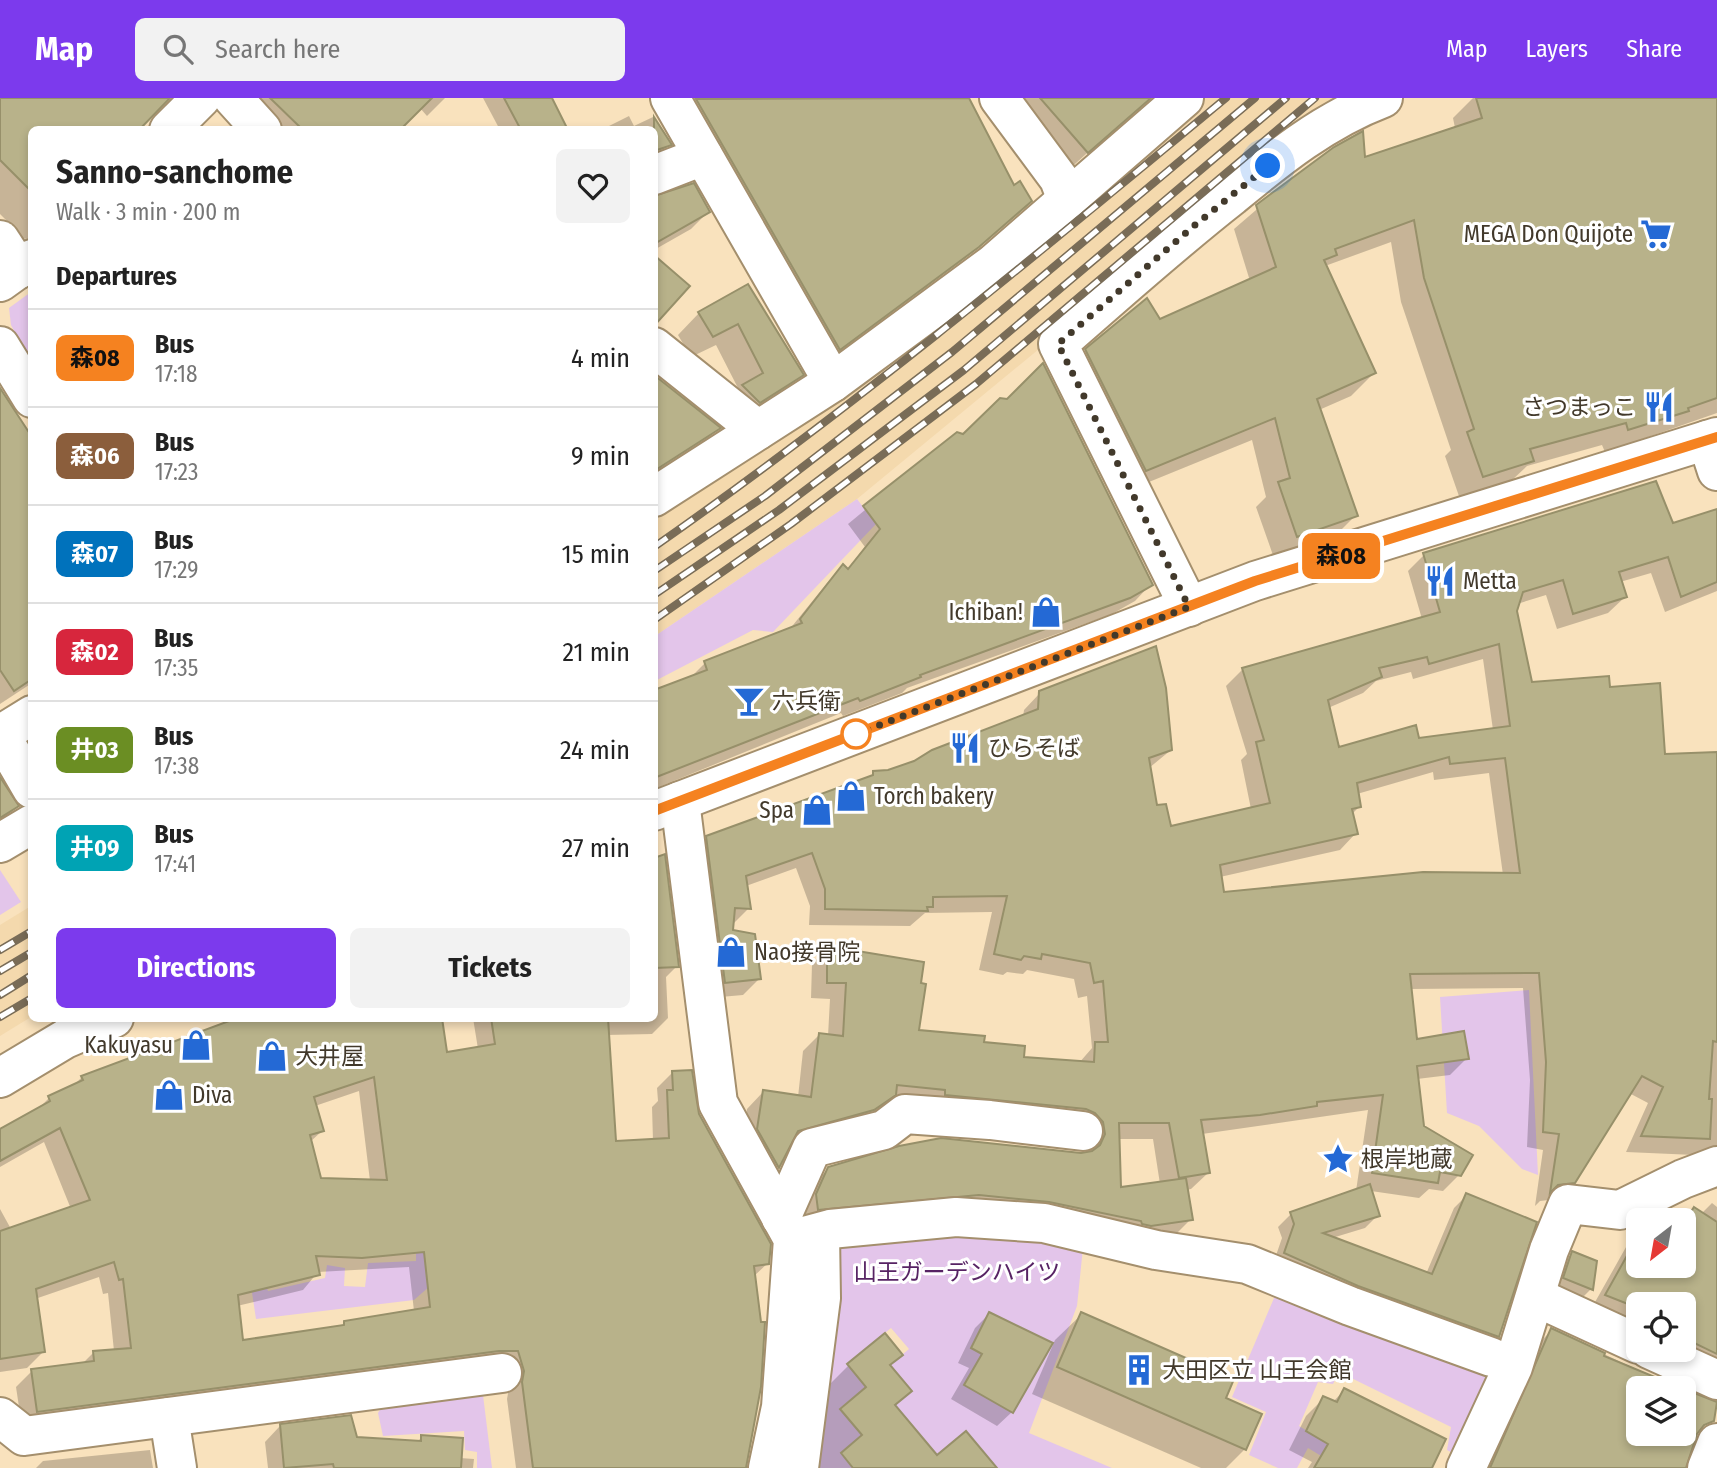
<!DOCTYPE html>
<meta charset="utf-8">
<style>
:root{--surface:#fff;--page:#f2f2f2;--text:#222;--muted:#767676;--line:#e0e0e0;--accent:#7c3aed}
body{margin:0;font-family:"Fira Sans Condensed","Noto Sans JP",sans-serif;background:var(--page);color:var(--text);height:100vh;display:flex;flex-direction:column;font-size:26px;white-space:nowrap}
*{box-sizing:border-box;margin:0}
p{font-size:23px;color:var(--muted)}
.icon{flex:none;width:38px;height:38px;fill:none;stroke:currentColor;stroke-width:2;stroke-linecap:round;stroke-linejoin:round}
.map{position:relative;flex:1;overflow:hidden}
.details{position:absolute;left:28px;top:28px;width:630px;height:896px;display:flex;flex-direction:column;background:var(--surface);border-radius:10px;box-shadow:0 4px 10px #0003}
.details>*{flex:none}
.badge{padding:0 14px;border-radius:10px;font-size:24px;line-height:46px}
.needle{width:46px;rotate:211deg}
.fabs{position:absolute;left:1626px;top:1110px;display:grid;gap:14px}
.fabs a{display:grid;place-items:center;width:70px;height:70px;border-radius:10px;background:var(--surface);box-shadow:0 4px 10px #0003;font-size:35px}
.you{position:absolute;width:35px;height:35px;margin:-18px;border:5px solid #fff;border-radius:50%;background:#1a73e8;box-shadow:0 0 0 10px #1a73e833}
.map>.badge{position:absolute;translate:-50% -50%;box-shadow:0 0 0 4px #fff}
h2{padding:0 28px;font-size:26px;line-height:63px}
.round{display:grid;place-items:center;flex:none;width:74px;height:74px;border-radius:10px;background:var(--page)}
.head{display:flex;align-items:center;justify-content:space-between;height:119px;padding:0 28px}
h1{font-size:33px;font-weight:700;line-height:52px}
.action{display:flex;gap:14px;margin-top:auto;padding:14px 28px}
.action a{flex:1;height:80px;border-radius:10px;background:var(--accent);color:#fff;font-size:28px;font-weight:700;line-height:80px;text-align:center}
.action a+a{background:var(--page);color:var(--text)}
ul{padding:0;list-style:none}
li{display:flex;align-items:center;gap:21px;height:98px;padding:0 28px;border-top:2px solid var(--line)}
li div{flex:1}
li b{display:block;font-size:26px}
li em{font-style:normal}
li .badge{min-width:77px;font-weight:700;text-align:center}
header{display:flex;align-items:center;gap:42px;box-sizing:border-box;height:98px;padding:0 35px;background:var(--accent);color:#fff}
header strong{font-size:33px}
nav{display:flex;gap:38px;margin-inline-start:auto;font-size:24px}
.search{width:490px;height:63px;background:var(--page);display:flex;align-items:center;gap:18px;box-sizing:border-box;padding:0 24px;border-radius:10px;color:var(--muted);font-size:26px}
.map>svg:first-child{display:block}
</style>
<header>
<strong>Map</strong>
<div class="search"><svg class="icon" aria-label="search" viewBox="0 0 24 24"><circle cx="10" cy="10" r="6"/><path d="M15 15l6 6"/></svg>Search here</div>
<nav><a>Map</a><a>Layers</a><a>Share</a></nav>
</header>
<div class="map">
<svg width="1717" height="1370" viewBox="0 0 1717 1370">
<rect width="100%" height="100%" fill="#f9e2bd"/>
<g fill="#f4d9ad">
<path d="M1193,0H1365L1056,237L857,401L655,538V422L749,363L917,234Z"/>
<path d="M31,808V919L0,938V827Z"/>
</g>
<g fill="#e3c5ea" fill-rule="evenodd">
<path d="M31,194V264L11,227L9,210Z"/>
<path d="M857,401L876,426L773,534L753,532L655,583V538Z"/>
<path d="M0,772L21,804L0,817Z"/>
<path d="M1529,892L1538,1077L1522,1071L1479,1028L1447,1015L1440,899Z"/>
<path d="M960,1122L1084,1140L1077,1208L1029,1335L1112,1370H997L966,1333L937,1357L895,1307L912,1293L890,1267L909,1251L891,1230L847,1266L866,1289L840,1310L862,1337L841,1355L853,1370H778L829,1138ZM976,1266L1025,1295L1013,1315L964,1287Z"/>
<path d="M477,1147L414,1202L256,1221L251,1188L260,1169L268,1193L325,1180L327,1167L345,1170L344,1188L365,1189L368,1165L416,1163V1148Z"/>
<path d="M1277,1193L1507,1283L1467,1363L1447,1352L1451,1329L1339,1274L1333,1286L1318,1284L1299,1328L1359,1364L1341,1370L1308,1350L1297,1370H1278L1249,1357L1266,1314L1232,1299Z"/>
<path d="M483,1297L492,1370H477V1354L465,1352L464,1333L383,1338L378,1315L385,1304Z"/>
</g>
<g fill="#0003" fill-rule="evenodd">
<path d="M0,0H168L32,32L30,141L0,139V132L8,124L0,116Z"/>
<path d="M241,0H445L427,18L420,10L398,32H275Z"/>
<path d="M483,0H550L566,32H500Z"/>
<path d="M673,0H967L1014,89L1017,116L964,161L826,263Z"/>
<path d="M1000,0H1148L1065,75Z"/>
<path d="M1473,0H1717V315L1605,354L1602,347L1527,368L1509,385L1460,401L1445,358L1451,352L1401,204L1391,144L1325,168L1374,275L1351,298L1319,312L1356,417L1333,440L1274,460L1256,409L1266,399L1252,342L1122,395L1063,276L1086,253L1250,183L1234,131L1299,75L1362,36L1364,61L1455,30L1453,20Z"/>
<path d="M629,18L634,28L653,19L669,46L657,59L654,60V32H601Z"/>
<path d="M654,99L708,114L691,131L654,152Z"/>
<path d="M747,189L801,277L780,298L737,326L721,310L739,292L716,247L691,259L678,237L699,215Z"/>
<path d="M654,280L718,330L702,347L654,377Z"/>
<path d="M0,291L32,340V585L0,606Z"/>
<path d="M957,336L1151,486L1135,503L1112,516L907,590L902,595L843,618L841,615L654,691V593L690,580L705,565L789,532L827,485L843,469L847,472L865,449L848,426Z"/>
<path d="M1717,413V493L1665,514L1651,475L1620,484L1625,499L1608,515L1557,531L1546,497L1517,506L1515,513L1531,585L1608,591L1663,658L1717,656V1058L1626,1054L1648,1005L1629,995L1574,1084L1557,1101L1540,1103L1535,1108L1543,1052L1527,1049L1530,982L1523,890L1410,891L1415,943L1467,960L1450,977L1417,981L1422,1030L1460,1076L1443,1093L1429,1091L1419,1100L1371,1093L1378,1117L1365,1130L1332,1140L1426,1176L1454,1110L1467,1097L1498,1238L1485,1251L1272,1169L1282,1140L1278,1129L1291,1116L1356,1093L1368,1012L1202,1036L1208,1075L1191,1091L1186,1092L1191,1121L1174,1138L802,1127L800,1114L812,1087L829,1070L1081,1056L1089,1053L1087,1042L930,1008L887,1004L856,1028L790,1046L778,1069L762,1085L742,1048L747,1011L763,994L798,999L803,953L820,936L828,938L830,901L811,900L812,866L828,850L917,934L982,945L1022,961L1079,965L1092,950L1087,898L1078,900L1074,881L1027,872L1023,876L1007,874L1003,877L979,872L992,814L925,815L910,828L809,827L810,808L796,770L746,788L749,810L733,826L731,834L760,880L743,897L709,900L691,756L707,740L867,682L874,675L888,674L1023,619L1024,612L1040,595L1171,652L1149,670L1156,709L1170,730L1251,711L1241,662L1247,656L1226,588L1243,571L1422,521L1408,473L1424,457L1672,427ZM1483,561L1493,632L1338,652L1328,610L1363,595L1376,583L1411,574L1413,581ZM1433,674L1434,682L1489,675L1503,777L1223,796L1220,779L1340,752L1356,735L1352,716L1360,708L1357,696ZM1118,1041H1153L1160,1086L1119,1091Z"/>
<path d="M0,682L17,708L0,725Z"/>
<path d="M654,762L677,868L666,879L668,920L652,936L607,937L614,1045L653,1043L652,1009L658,1003L657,990L673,974L697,1016L768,1165L753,1179L744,1370H516L507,1301L509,1290L22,1329L16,1289L32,1273L82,1266L93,1255L114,1253L108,1195L103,1196L99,1179L35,1201L43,1254L27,1270L0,1274V1111L11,1131L71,1111L44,1044L0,1069V1033L36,1013L49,1000L71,990L82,979L445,956L478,951L473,920H654ZM359,993L370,1083L320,1082L310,1044L322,1033L315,1008ZM409,1169L414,1213L345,1224L340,1229L242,1244L237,1208L303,1192L318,1174Z"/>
<path d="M1712,1105L1717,1109V1278L1684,1251V1206H1638V1247L1590,1213L1630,1142L1638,1134V1167H1684V1122H1673L1678,1116L1685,1121L1694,1111L1701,1116Z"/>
<path d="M1573,1155L1591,1191L1577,1205L1550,1195L1558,1169Z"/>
<path d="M989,1216L1012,1314L997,1328L951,1301L969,1270L958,1265L975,1230Z"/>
<path d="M1082,1216L1223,1301L1245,1351L1226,1370H1201L1032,1296L1055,1242Z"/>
<path d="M1552,1232L1677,1290H1638V1335H1684V1293L1705,1303L1713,1320L1694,1338L1685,1370H1484L1538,1246Z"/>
<path d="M848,1268H889L910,1293L894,1309L936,1359L995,1370H816L801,1352L825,1328L808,1308Z"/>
<path d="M1344,1292L1430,1370H1308L1312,1364L1289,1352L1306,1318L1324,1300L1333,1304Z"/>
<path d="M280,1328L355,1340L417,1344L422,1339L460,1360L474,1361L473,1370H268L265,1344Z"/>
<path d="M150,1352L153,1370H36L43,1363Z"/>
</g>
<g fill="#b8b28a" stroke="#97906a" stroke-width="2" fill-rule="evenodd">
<path d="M0,0H170L139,32H32V94L0,62Z"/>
<path d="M270,0H432L400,32H303Z"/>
<path d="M504,0H552L568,32H521Z"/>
<path d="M969,0L1014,87L1020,83L1032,103L979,149L840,252L696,1Z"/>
<path d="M1040,0H1151L1088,55Z"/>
<path d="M1476,0H1717V300L1688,310L1689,313L1628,332L1626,325L1530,351L1534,363L1483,379L1467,334L1474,331L1424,180L1414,122L1335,151L1337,157L1324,162L1376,275L1317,301L1358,418L1297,439L1278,384L1290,380L1275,320L1146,373L1085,251L1147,200L1160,221L1276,169L1256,107L1334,49L1363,33L1365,59L1482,20Z"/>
<path d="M654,19L672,47L654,53Z"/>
<path d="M694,85L710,114L654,146V98Z"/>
<path d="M654,157L690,188L654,228Z"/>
<path d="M748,186L804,277L760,305L742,287L763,275L738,226L713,239L698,214Z"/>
<path d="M1043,265L1153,487L1130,500L920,577L921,579L860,603L858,600L654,680V592L707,572L704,563L802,525L800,521L843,466L848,471L880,431L863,408L957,334L963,336L1000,300L1007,301Z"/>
<path d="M654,277L721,330L654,373Z"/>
<path d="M0,290L32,339V581L14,593L0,572Z"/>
<path d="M1656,383L1673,425L1717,411V484L1681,499L1668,459L1619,474L1627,499L1573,516L1563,482L1523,494L1517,513L1532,584L1609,578L1610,589L1660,585L1665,656L1717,654V944L1713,943L1709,1001H1712L1710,1041L1641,1038L1663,989L1642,978L1575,1085L1558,1087L1550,1095L1559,1036L1543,1034L1546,964L1539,875L1410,876L1417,941L1464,933L1469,961L1417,968L1424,1028L1473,1057L1461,1078L1440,1074L1438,1085L1372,1075L1383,997L1317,1004V1008L1260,1017L1201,1022L1210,1075L1179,1080L1169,1025H1119L1121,1089L1186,1080L1193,1122L1151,1128L1142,1126L1141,1123L1049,1104L979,1097L818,1112L816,1096L828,1069L899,1048L941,1040L1081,1055L1092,1053L1100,1047L1105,1036L1103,1024L1095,1015L1086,1011L945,997V992L897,987L896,997L874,1012L798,1033L779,1070L757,1031L763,992L811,999L819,935L843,938L846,885H827V848L924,864L921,885L926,886L919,932L985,938L984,944L1025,948L1024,959L1094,964L1095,944H1108L1103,883L1094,885L1090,865L1042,856L1041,861L1024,858L1021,862L994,856L1007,798L933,799V809H927L928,813L825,811V791L812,755L746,778L751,811L735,810L733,832L755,836L761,881L725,885L706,738L873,677V673L888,672L914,663L932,652L1038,611L1039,593L1156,548L1166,590L1172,652L1149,660L1157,707L1166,706L1171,728L1270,705L1256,644L1264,642L1242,570L1440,514L1423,455ZM1499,546L1510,628L1419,640L1416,627L1339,649L1328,602L1382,579L1379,570L1427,559L1429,566ZM1449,659L1450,666L1505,660L1520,775L1423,774L1224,794L1220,767L1358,736L1352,711L1361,709L1357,685Z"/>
<path d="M0,679L19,708L0,720Z"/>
<path d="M665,756L679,869L654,870V760Z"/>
<path d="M237,920H442L447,954L495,946L491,920H608L616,1043L669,1040L667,992H673L672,973L692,972L699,1016L771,1146L769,1166L754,1168L761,1224H765L761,1289L746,1370H533L522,1284L524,1273L518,1253H499L37,1314L31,1271L94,1263L93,1253L131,1250L123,1181L119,1182L114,1164L36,1191L45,1254L0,1261V1133L90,1102L60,1030L0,1063V1031L50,1003L48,998L83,982L81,978ZM374,979L387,1082L321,1080L310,1037L324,1033L314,999ZM424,1154L430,1209L344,1223V1227L243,1242L238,1197L320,1177L316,1158L362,1160Z"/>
<path d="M1370,1086L1380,1118L1323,1135L1432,1176L1466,1095L1537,1124L1499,1239L1358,1188L1284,1155L1294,1126L1290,1114Z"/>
<path d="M1694,1109L1717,1124V1256L1684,1240V1206H1638V1210L1605,1197L1638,1138V1167H1684V1122H1674L1678,1114L1687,1120Z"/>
<path d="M1572,1153L1597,1163L1593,1192L1563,1180Z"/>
<path d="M989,1214L1053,1245L1013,1315L964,1287L982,1256L971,1250Z"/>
<path d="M1081,1214L1234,1281L1226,1300L1262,1316L1246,1352L1057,1269Z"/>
<path d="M1551,1230L1605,1255L1604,1258L1681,1290H1638V1335H1684V1291L1717,1304L1714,1323L1704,1327L1697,1336L1686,1370H1490Z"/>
<path d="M885,1235L903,1257L890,1267L912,1293L895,1307L937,1357L966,1333L997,1370H853L841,1355L862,1337L840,1311L866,1289L847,1266Z"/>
<path d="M1344,1290L1446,1341L1432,1370H1314L1328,1346L1306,1333L1323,1298L1337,1304Z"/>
<path d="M351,1317L357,1339L421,1343V1337L463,1340L461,1370H334L333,1366L284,1370L280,1326Z"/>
</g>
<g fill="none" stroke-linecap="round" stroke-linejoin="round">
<defs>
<g id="minor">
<path d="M233,0L262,32"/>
<path d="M670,0L833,284"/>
<path d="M999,0L1059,81L1067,102"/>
<path d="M169,32L201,0"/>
<path d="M654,77L703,58"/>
<path d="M0,142L19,171"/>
<path d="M0,184L32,161"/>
<path d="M0,248L32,300"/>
<path d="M654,249L758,332"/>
<path d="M1707,342L1717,373"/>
<path d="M654,399L833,284L993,166L1184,0"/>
<path d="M1189,509L1058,246C1115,196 1172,145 1232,98C1279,59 1325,22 1383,0"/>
<path d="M0,636L32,691"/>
<path d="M0,637L32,617"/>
<path d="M680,703L718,1005L793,1141L781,1309L768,1370"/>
<path d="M0,745L32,726"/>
<path d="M781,1120L812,1050L884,1032L905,1016L990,1022L1083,1033"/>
<path d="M793,1141L830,1131L956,1119L1044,1125L1156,1152L1247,1166L1350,1208L1491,1259"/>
<path d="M1536,1199L1638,1246"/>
<path d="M1649,1251L1717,1282"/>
<path d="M0,1319L24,1338L502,1275"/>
<path d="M169,1319L177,1370"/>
<path d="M799,1370L821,1200L820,1135"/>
<path d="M1466,1370L1513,1269L1549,1152L1568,1106L1620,1112L1683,1081L1717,1068"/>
<path d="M1707,1370L1717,1345"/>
</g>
<g id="major">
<path d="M654,713L1255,483L1717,339"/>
<path d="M0,980L65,941L114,920"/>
</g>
</defs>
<use href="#minor" stroke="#a48f6d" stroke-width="42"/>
<use href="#major" stroke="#a48f6d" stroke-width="42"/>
<use href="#minor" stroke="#fff" stroke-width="38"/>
<use href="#major" stroke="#fff" stroke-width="38"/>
<defs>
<g id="rail">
<path d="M654,449C853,310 1039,155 1226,0"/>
<path d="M654,473L765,398L952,254L1255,0"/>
<path d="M654,497L779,412L964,272L1286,0"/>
<path d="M654,522L791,426L976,286L1315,0"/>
<path d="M0,852L32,833"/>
<path d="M0,873L32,854"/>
<path d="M0,897L32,877"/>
<path d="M0,919L32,900"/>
</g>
</defs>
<use href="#rail" stroke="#796c57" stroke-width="8"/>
<use href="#rail" stroke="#fff" stroke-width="5" stroke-dasharray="16" stroke-linecap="butt"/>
</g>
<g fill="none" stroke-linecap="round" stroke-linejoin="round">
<defs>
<path id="line" d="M654,713L1255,483L1717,339"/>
</defs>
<use href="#line" stroke="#fff" stroke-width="16"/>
<use href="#line" stroke="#f58220" stroke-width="10"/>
<path stroke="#42392b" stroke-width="7" stroke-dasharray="0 12.6" d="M856,636L1189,509L1058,246L1195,127L1268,68"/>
</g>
<defs>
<symbol id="supermarket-bare" viewBox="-9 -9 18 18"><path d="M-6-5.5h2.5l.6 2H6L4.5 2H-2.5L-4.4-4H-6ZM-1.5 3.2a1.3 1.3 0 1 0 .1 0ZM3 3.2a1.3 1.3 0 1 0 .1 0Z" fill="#2469d5" stroke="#fff" stroke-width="2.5" paint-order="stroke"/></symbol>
<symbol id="restaurant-bare" viewBox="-9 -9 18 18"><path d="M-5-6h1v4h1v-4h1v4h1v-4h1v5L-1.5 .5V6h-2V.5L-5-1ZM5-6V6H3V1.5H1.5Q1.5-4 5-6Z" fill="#2469d5" stroke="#fff" stroke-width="2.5" paint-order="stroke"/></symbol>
<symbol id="shop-bare" viewBox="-9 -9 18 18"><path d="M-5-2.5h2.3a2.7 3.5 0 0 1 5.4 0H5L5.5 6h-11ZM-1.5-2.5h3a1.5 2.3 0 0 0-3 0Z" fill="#2469d5" stroke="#fff" stroke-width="2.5" paint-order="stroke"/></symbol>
<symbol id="bar-bare" viewBox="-9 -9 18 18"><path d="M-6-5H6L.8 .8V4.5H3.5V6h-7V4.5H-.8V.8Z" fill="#2469d5" stroke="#fff" stroke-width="2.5" paint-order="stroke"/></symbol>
<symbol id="sight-bare" viewBox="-9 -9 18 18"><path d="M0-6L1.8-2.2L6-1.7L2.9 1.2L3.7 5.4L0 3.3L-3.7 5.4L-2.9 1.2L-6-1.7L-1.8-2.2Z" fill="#2469d5" stroke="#fff" stroke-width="2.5" paint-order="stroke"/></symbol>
<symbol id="building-bare" viewBox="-9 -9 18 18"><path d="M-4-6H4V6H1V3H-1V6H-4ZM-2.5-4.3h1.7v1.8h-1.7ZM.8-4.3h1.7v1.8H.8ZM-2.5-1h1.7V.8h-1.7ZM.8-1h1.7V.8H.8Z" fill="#2469d5" stroke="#fff" stroke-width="2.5" paint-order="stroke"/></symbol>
</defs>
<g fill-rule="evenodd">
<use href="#supermarket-bare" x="1634" y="114" width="44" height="44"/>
<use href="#restaurant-bare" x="1637" y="287" width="44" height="44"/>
<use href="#restaurant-bare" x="1418" y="461" width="44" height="44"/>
<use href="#shop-bare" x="1024" y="492" width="44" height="44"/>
<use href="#bar-bare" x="727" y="581" width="44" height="44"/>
<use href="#restaurant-bare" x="943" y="628" width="44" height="44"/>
<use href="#shop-bare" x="829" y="676" width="44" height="44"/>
<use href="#shop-bare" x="795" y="690" width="44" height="44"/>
<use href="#shop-bare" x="709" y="832" width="44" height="44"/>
<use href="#shop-bare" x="174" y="925" width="44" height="44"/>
<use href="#shop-bare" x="250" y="936" width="44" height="44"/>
<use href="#shop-bare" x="147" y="975" width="44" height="44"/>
<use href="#sight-bare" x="1316" y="1039" width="44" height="44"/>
<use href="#building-bare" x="1117" y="1250" width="44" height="44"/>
</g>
<circle fill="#fff" stroke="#f58220" stroke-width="3.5" cx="856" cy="636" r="14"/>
<g text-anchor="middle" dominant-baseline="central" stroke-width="6" stroke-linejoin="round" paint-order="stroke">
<g font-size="23" fill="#42392b" stroke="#fff" text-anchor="start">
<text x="1633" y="136" text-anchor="end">MEGA Don Quijote</text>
<text x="1636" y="309" text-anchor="end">さつまっこ</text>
<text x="1463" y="483">Metta</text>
<text x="1023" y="514" text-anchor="end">Ichiban!</text>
<text x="772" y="603">六兵衛</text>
<text x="988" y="650">ひらそば</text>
<text x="874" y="698">Torch bakery</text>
<text x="794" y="712" text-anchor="end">Spa</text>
<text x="754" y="854">Nao接骨院</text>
<text x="173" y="947" text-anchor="end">Kakuyasu</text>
<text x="295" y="958">大井屋</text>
<text x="192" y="997">Diva</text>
<text x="1361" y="1061">根岸地蔵</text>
<text x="1162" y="1272">大田区立 山王会館</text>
</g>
<g font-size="23" fill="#572364" stroke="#fff">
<text x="957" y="1174">山王ガーデンハイツ</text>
</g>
</g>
</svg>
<div class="fabs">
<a><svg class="needle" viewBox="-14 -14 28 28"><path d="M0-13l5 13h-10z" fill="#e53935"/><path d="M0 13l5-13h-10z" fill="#767676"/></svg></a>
<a><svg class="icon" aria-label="locate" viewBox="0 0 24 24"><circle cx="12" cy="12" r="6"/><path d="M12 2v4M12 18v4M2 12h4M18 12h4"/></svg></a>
<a><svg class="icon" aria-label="layers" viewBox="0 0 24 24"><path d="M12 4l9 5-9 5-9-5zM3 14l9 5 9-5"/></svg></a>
</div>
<div class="you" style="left:1268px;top:68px"></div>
<b class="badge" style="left:1341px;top:458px;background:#f58220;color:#111">森08</b>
<section class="details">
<div class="head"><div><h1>Sanno-sanchome</h1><p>Walk · 3 min · 200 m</p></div><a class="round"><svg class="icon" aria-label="heart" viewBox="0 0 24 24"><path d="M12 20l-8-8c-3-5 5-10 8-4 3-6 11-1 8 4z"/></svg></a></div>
<h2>Departures</h2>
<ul>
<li><span class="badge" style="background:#f58220;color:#111">森08</span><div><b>Bus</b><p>17:18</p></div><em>4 min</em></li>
<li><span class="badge" style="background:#8b5e3c;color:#fff">森06</span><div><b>Bus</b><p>17:23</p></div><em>9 min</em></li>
<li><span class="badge" style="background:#0072bc;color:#fff">森07</span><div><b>Bus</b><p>17:29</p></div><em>15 min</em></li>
<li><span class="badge" style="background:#d7263d;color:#fff">森02</span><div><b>Bus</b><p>17:35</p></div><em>21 min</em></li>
<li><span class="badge" style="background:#6b8e23;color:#fff">井03</span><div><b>Bus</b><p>17:38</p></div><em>24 min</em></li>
<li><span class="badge" style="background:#00a3b4;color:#fff">井09</span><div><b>Bus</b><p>17:41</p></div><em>27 min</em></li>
</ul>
<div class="action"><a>Directions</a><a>Tickets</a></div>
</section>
</div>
